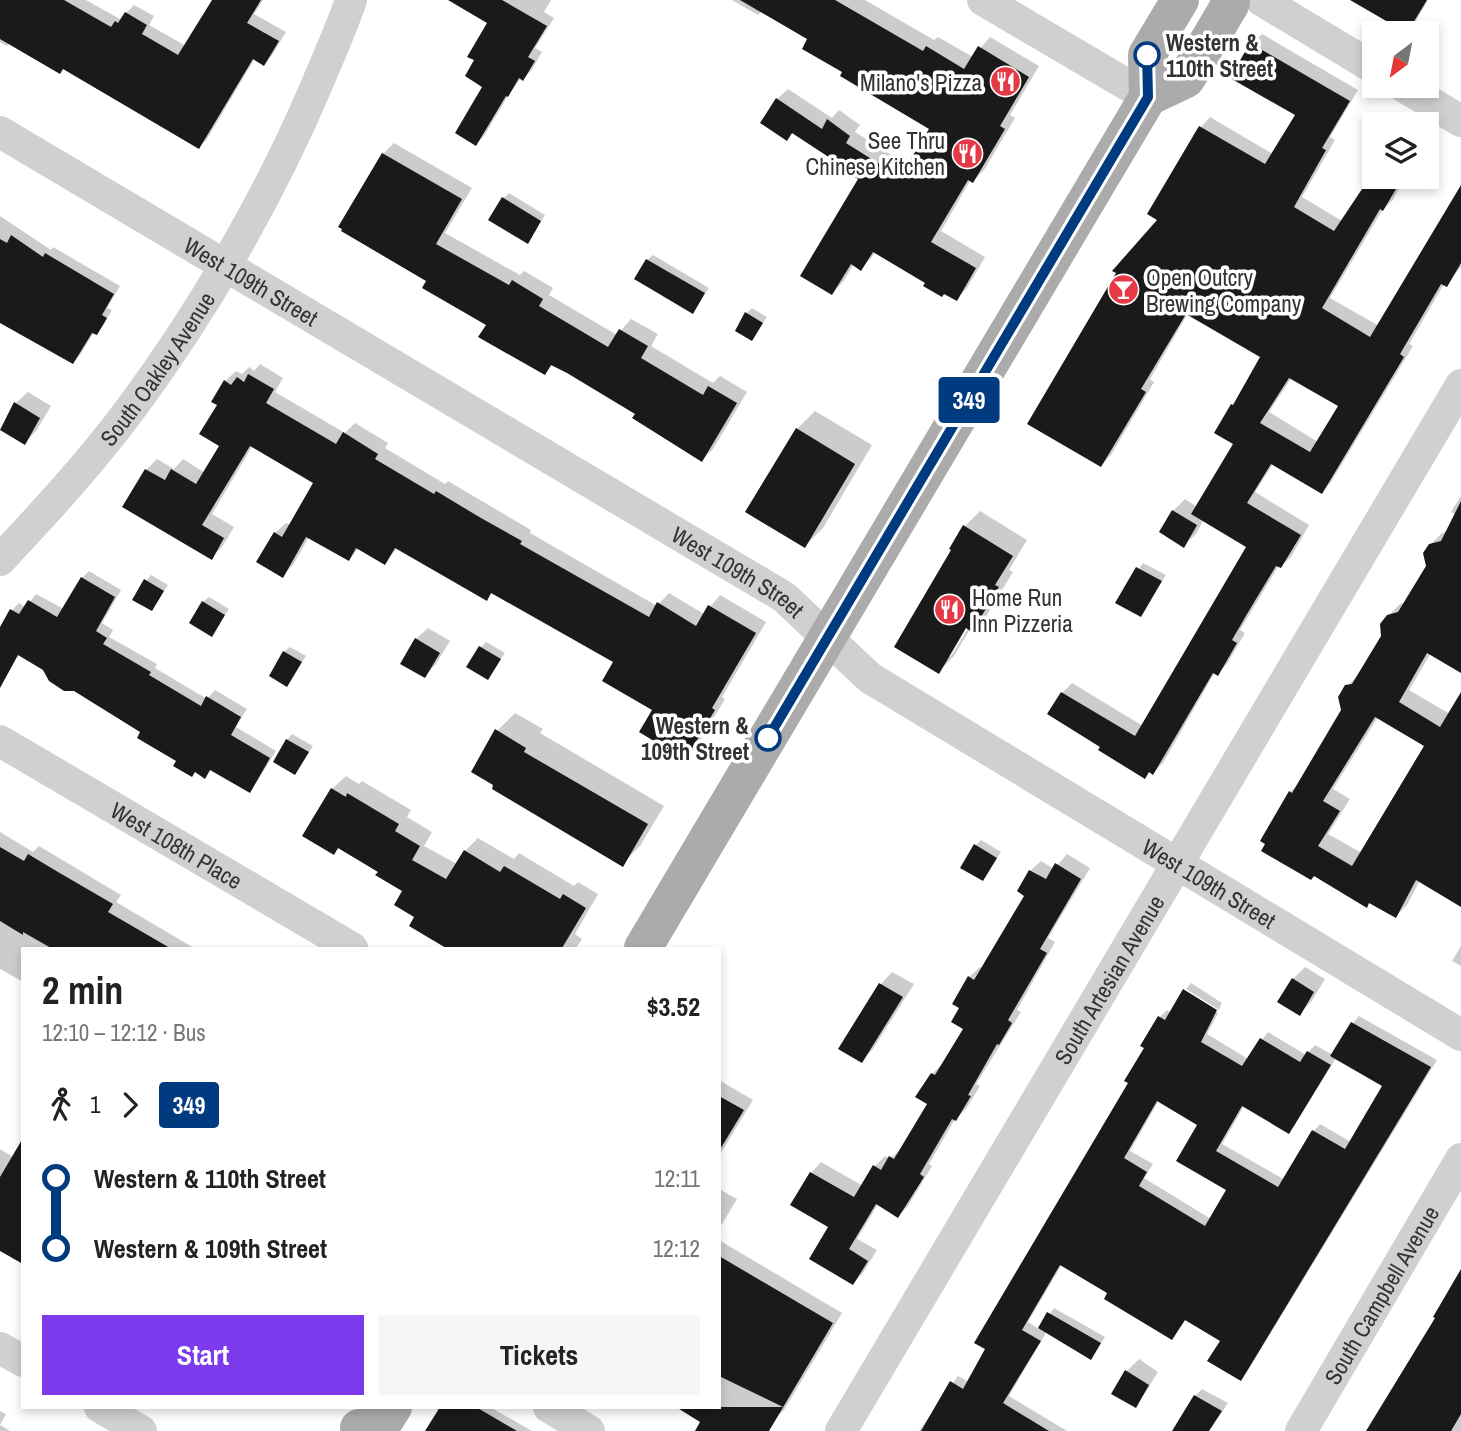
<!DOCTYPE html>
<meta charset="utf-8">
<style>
:root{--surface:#fff;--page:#f6f6f6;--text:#222;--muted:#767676;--accent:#7c3aed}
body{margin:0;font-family:"Archivo Narrow",sans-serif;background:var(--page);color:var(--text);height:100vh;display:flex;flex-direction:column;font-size:26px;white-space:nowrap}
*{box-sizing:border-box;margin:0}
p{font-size:23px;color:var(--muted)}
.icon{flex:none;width:38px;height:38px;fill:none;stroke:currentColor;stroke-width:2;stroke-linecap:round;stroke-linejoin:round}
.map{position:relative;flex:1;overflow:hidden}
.side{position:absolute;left:21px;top:947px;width:700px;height:462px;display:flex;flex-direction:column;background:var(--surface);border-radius:0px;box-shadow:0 4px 10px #0003}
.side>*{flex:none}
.badge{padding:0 14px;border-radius:5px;font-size:24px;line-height:46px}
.needle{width:46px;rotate:212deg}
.fabs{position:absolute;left:1362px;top:21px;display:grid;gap:14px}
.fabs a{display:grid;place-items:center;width:77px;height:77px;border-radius:0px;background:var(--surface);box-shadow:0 4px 10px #0003;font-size:35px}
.map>.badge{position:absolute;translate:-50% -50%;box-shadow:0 0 0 4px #fff}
.legs{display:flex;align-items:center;gap:10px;height:77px;padding:0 21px;font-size:23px}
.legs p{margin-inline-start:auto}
.overview{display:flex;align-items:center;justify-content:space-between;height:119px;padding:0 21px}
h1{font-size:38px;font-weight:700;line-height:52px}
.action{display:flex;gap:14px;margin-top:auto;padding:14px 21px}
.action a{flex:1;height:80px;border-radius:0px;background:var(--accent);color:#fff;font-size:28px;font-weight:700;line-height:80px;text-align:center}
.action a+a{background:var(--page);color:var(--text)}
ul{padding:0 21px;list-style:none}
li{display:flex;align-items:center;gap:24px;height:70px;font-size:26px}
li i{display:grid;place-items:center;width:10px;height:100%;margin:0 9px;background:currentColor}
li i::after{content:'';width:18px;height:18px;margin:-9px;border:5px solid;border-radius:50%;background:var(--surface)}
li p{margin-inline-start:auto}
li:first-child i{background:linear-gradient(#0000 50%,currentColor 0)}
li:last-child i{background:linear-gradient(currentColor 50%,#0000 0)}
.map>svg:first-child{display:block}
</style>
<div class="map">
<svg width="1461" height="1431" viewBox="0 0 1461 1431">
<rect width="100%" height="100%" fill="#fff"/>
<g fill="#0003" fill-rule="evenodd">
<path d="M0,0H86L120,19L134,5L154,16L149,25L186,46L214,0H263L254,14L286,32L272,55L264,64L255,58L207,139L199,147L64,67L10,43L7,46L0,42Z"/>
<path d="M452,0H551L544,12L554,18L535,48L542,52L531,71L523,79L521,78L509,94L484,136L476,144L485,86L477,60L490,22Z"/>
<path d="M732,0H865L934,40L938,37L973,57L990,37L1039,66L1010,115L1015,118L984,170L973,181L971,179L941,231L985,257L967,288L956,299L876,252L861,269L854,264L843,282L832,293L860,178L859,174L793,132L787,139L777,99L788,89L832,118L839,110L860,125L855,132L909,166L931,129L845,72L809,38L762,11L758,15Z"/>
<path d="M1353,0H1428L1414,24L1407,31Z"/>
<path d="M1262,34L1358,90L1330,137L1335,140L1302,197L1342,221L1374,175V177H1405L1393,200L1383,209L1330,298L1379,326L1461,188V267L1446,285L1444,284L1409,344L1413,346L1331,482L1321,492L1273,464L1255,492L1309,525L1291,557L1281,566L1279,565L1240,630L1245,633L1227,664L1217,674L1215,672L1163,763L1153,773L1102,746L1050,713L1062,693L1072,683L1143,726L1249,547L1204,519L1196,534L1184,545L1173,511L1185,499L1197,507L1235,443L1216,433L1262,356L1188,313L1150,379L1154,382L1111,455L1101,465L1159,220L1201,127L1210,117L1273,154L1297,115L1232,77L1252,44ZM1292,377L1340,406L1318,442L1269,412Z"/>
<path d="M1415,117L1430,125L1426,131V124H1408Z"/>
<path d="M394,143L472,188L445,233L520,275L524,271L553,288L549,295L617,335L631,319L658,334L651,346L713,383L720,376L747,392L713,449L702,460L638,413L553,364L545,373L488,324L428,281L341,226L383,154Z"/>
<path d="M509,193L545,215L528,242L503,199Z"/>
<path d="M0,216L51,250L53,247L120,286L107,308L112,310L103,326L96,333L94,332L80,355L73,362L0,321Z"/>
<path d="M653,255L709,288L693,312L647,260Z"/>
<path d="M752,308L767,317L752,339L747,313Z"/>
<path d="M260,364L283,378L275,392L345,433L355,423L388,443L385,448L445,484L448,481L492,507L531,530L530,533L657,606L669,593L704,614L720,595L766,622L722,697L725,699L696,747L685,758L654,709L615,661L493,592L486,598L398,547L385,563L359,548L349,559L309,537L293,565L282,576L275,533L286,523L291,525L315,483L253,445L212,514L234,527L222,547L211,558L124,506L146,470L157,459L174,469L183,459L205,473L221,445L219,404L225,381L236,371L242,374L249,367L254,371Z"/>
<path d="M28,392L51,406L36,431L25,443L16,403Z"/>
<path d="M815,411L872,445L823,528L805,546L797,429Z"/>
<path d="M1461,496V671L1431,653L1409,690L1450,714L1461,695V857L1420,880L1407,905L1396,916L1314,874L1290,792L1301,782L1343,711L1347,686L1359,674L1383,637L1388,616L1400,604L1406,602L1428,566L1430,545L1442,533L1448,531L1456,515L1451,512ZM1378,717L1426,745L1362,853L1328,834L1350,799L1333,789Z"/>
<path d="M980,511L1027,540L1009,570L1013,572L987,615L972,630L970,629L954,656L939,671L965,526ZM969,620L972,622L951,656H947Z"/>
<path d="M1143,563L1166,575L1140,615L1117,602Z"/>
<path d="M89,571L121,590L102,623L113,630L109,637L157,664L155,668L207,699L215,690L247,709L236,727L276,751L256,783L249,791L212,769L205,776L143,731L20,654L13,661L0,653V630L12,610L19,603L25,607L36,594L64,609L82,578Z"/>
<path d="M151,575L168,585L152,609L146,581Z"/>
<path d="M209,597L229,609L212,634L203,602Z"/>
<path d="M428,628L450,641L436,664L425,676L416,639Z"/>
<path d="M486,642L505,653L488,678L481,647Z"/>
<path d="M290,647L306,656L287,684L284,652Z"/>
<path d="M515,713L543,729L540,733L664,806L640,846L622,864L497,731Z"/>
<path d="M292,734L313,746L295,773L287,740Z"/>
<path d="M346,776L359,784L362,781L411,810L407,817L432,832L424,846L457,864L465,851L478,838L514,859L519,853L574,886L578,882L598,894L575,934L582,939L576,948H450L411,926L417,916L404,891L380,872L340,846L334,852L332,789Z"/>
<path d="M0,832L33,852L39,846L121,895L116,902L194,948H23V982L0,969Z"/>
<path d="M981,840L1001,852L983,879L976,845Z"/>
<path d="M1067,854L1090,868L1048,938L1055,942L1017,1010L1021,1012L976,1084L980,1086L966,1109L955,1119L929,1164L932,1166L908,1206L898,1216L878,1204L857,1239L877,1250L863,1273L853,1283L830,1226L793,1204L811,1173L821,1162L863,1186L875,1166L885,1156L890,1159L902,1148L929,1104L932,1074L942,1064L965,1028L961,1007L954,1003L969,977L980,967L983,969L1026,895L1019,890L1030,871L1041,861L1054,869Z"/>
<path d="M1461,946V966L1452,961Z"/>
<path d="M1305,967L1325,979L1311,1002L1299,1014L1293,979Z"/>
<path d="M892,972L914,984L873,1049L862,1061L840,1048L881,984Z"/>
<path d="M1191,983L1222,1003L1219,1010L1186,989Z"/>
<path d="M1184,992L1218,1013L1207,1034L1248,1059L1268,1032L1306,1055L1315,1045L1333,1055L1353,1023L1359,1016L1437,1060L1247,1372L1240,1379L1222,1340L1186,1319L1172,1338L1110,1292L1062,1264L1028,1322L1039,1329L1054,1308L1105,1337L1091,1358L1047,1331L1009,1396L1067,1431H919L958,1376L969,1382L1130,1082L1160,1017L1167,1010L1171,1013ZM1336,1058L1384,1086L1351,1142L1320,1124L1314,1131L1285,1180L1222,1144L1244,1106L1288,1132L1295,1125ZM1159,1100L1200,1124L1229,1189L1211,1219L1144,1178L1153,1164L1130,1151Z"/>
<path d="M719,1080L753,1100L719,1156Z"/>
<path d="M0,1149L13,1157L0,1249Z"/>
<path d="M719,1189L737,1199L719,1229Z"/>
<path d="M719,1240L842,1313L784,1410L763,1431H697L703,1421L685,1407H719Z"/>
<path d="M1461,1272V1431H1368L1438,1318Z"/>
<path d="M1139,1359L1158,1372L1145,1393L1134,1404L1127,1371Z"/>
<path d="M1202,1389L1228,1403L1209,1431H1174L1195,1396Z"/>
<path d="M442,1407H490L532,1431H427Z"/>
<path d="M0,1411L6,1414L0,1425Z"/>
<path d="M0,1425L10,1431H0Z"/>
</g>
<g fill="#1a1a1a" fill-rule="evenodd">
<path d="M0,0H64L111,27L115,21L118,23L125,12L147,25L142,34L178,55L212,0H261L247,23L279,41L264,66L253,59L199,149L63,69L60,74L0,39Z"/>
<path d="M448,0H502L547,26L528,57L535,61L523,81L519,78L508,97L506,96L476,146L455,133L482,87L465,76L474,60L467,57L487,23Z"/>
<path d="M740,0H835L923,51L926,46L964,69L978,46L1029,77L1000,126L1005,129L973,183L968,180L931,242L976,268L957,301L944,294L942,297L923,286L925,283L873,252L861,271L851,264L832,295L800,276L858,179L855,177L856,175L792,133L787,141L760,123L776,98L822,129L827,119L850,136L846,143L900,177L929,129L840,76L842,72L802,49L807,39Z"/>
<path d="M1350,0H1427L1407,33Z"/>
<path d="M1250,43L1350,101L1322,148L1326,150L1294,207L1334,231L1370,177H1403L1383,211L1380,209L1322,308L1370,337L1461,185V263L1447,287L1441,284L1400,354L1404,357L1322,494L1271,464L1247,503L1301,535L1281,568L1276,566L1247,614L1232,640L1237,643L1218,676L1213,673L1153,775L1149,772L1145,779L1098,750L1100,747L1047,714L1061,692L1135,736L1246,547L1191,514L1233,444L1214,433L1231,404L1233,405L1260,357L1186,314L1141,389L1146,392L1101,467L1027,424L1116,273L1112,271L1157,220L1147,214L1199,126L1265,164L1295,115L1230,78ZM1289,378L1338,406L1310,452L1260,423Z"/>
<path d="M382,153L462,199L436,244L509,285L512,280L543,299L539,306L608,347L619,329L648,346L641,358L703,395L708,386L737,403L702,462L632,418L635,414L567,373L551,365L545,375L478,337L486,325L422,288L426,281L341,231L342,229L338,227Z"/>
<path d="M502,197L541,221L528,244L488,220Z"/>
<path d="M11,235L43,257L45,253L114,294L102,315L107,318L97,335L92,333L73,364L0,323V239L7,243Z"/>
<path d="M646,259L705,293L693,314L634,279Z"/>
<path d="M745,312L763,323L752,341L735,331Z"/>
<path d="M248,374L274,389L266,403L336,444L343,432L378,454L375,459L434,494L436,491L481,518L522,541L520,544L649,617L657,602L696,626L708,605L756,633L712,708L715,710L685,760L639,732L652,710L602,681L613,662L491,593L487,601L395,548L385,565L356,548L349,561L306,537L283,578L256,562L274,532L282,537L313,483L250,446L202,525L224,538L212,560L122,507L145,469L165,480L171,469L196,484L219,446L199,434L217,405L211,402L224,380L231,385L237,377L244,382Z"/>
<path d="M14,402L40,418L25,445L0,430Z"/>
<path d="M796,428L855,464L805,548L745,512Z"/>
<path d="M1461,501V673L1427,653L1399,702L1440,727L1461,692V907L1416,880L1396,918L1369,903L1367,908L1314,876L1311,880L1261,851L1265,844L1260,841L1289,791L1292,793L1341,710L1338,697L1345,685L1352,684L1381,636L1380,624L1387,615L1398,612L1426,566L1423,553L1429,544L1441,541ZM1375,717L1424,746L1352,866L1318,846L1340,811L1323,801Z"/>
<path d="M1172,510L1197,525L1184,548L1159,532Z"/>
<path d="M963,525L1013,556L995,585L999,587L972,632L966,628L939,674L894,647L951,550L949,549Z"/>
<path d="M1136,567L1162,581L1141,617L1115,603Z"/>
<path d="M81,577L115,597L96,631L107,638L103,644L151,672L149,675L201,706L206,696L241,717L231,735L270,758L250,793L210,770L205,779L195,772L192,777L173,766L176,761L137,738L140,732L74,691H64L49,681L43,670L18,655L0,688V627L10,609L19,614L28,600L57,617Z"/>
<path d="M144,579L164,591L152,611L132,600Z"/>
<path d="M202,601L225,615L212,637L189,623Z"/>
<path d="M415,638L440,653L425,678L400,664Z"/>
<path d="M479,646L501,659L488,680L466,667Z"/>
<path d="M283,651L302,662L287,687L269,676Z"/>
<path d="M495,729L526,748L524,752L648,824L623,867L492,789L493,785L471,772Z"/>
<path d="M286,739L309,752L295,775L273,762Z"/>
<path d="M331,788L346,797L347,793L399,824L395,831L420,846L412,860L446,879L464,850L500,872L504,866L560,899L563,894L586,908L562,948H446L409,926L414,917L394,905L402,891L375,875L378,872L338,848L334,855L302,836Z"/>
<path d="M974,844L997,858L983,881L960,868Z"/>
<path d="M0,847L24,861L28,854L58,872L113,904L108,912L170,948H51L23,932V935L0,921Z"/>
<path d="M1055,863L1081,879L1040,949L1047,953L1008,1020L1012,1023L999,1045L997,1044L968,1095L971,1096L956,1121L952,1119L920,1174L924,1177L898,1218L876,1204L849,1249L868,1261L853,1285L809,1259L828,1227L790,1205L810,1172L854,1197L873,1165L881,1170L889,1156L894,1159L927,1104L915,1097L931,1073L935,1075L963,1029L951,1022L959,1008L952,1004L968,976L974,980L1024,896L1017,891L1029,870L1046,879Z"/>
<path d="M1292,978L1314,992L1300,1016L1277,1002Z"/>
<path d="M879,983L903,997L862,1063L838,1049Z"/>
<path d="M1183,989L1217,1010L1201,1042L1242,1066L1260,1038L1300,1062L1307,1051L1331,1065L1289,1134L1242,1106L1216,1151L1278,1187L1312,1130L1345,1149L1382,1086L1330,1056L1351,1022L1431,1067L1241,1381L1207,1361L1220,1341L1185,1320L1172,1340L1104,1299L1107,1293L1060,1265L1022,1330L1041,1341L1003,1403L1049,1431H921L950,1381L963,1389L985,1349L974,1343L1128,1083L1124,1081L1144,1048L1140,1046L1158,1016L1165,1020ZM1157,1101L1197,1125L1176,1161L1226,1190L1205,1226L1139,1186L1147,1172L1124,1158Z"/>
<path d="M719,1096L744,1110L719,1151Z"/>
<path d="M23,1138V1264L0,1251V1177Z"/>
<path d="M719,1256L833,1323L769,1431H695L700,1422L676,1407H783L719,1376Z"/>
<path d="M1461,1269V1414L1451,1431H1366L1435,1318L1433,1317Z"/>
<path d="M1047,1312L1101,1343L1091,1360L1038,1328Z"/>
<path d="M1125,1370L1149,1385L1136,1408L1111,1394Z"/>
<path d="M1194,1395L1222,1411L1209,1431H1172Z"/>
<path d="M440,1407H476L517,1431H425Z"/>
</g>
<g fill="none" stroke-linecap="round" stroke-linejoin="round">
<g stroke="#d0d0d0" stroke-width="32">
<path d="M983,0L1148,97"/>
<path d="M1261,0L1374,68"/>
<path d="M1403,86L1461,121"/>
<path id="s1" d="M0,132L784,597L870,678L1461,1035"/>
<path id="s2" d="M0,560C46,511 92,461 132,407C203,311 268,199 315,89C327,60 341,30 351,0"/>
<path id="s3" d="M0,741L352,948"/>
<path d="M0,1348L23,1361"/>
<path d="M100,1407L141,1431"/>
<path d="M549,1407L589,1431"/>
<path id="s4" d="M841,1431L1461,385"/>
<path id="s5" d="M1301,1431L1461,1159"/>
</g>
<g stroke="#ababab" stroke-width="38">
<path d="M1148,97L1186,79L1231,3L1229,0"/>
<path d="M643,948L1148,97L1147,55L1180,0"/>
<path d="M359,1428L383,1423L393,1407"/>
</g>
</g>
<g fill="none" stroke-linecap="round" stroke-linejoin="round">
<defs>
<path id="line-1" d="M768,738L1148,97L1147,55"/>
</defs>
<use href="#line-1" stroke="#fff" stroke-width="16"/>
<use href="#line-1" stroke="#003b80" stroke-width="10"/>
</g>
<defs>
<symbol id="restaurant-disc" viewBox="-11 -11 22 22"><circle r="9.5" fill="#e63946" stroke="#fff"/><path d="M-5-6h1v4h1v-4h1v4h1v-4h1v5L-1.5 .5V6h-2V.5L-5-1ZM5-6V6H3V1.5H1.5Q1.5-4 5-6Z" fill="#fff"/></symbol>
<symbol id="bar-disc" viewBox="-11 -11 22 22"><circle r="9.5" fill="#e63946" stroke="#fff"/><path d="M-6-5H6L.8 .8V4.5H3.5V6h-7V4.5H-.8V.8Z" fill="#fff"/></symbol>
</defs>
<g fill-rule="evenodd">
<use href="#restaurant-disc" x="988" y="64" width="35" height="35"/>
<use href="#restaurant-disc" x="950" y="136" width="35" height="35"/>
<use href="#bar-disc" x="1106" y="272" width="35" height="35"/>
<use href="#restaurant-disc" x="932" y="592" width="35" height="35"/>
</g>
<g fill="#fff" stroke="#003b80" stroke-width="3.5">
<circle cx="1147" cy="55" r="12"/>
<circle cx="768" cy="738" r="12"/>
</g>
<g text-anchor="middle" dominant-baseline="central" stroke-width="7" stroke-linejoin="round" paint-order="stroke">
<g font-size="23" font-weight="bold" fill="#333" stroke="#fff" text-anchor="start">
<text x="1166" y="42">Western &amp;<tspan x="1166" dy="26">110th Street</tspan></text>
<text x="749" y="725" text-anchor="end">Western &amp;<tspan x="749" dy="26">109th Street</tspan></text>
</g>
<g font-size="23" fill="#333" stroke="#fff" text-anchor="end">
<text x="982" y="82">Milano's Pizza</text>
<text x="945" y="140">See Thru<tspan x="945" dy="26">Chinese Kitchen</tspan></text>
<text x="1146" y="277" text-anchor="start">Open Outcry<tspan x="1146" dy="26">Brewing Company</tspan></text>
<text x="972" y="597" text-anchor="start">Home Run<tspan x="972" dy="26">Inn Pizzeria</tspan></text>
</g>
<g font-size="23" fill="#333" stroke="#fff">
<text stroke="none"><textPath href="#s1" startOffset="292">West 109th Street</textPath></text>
<text stroke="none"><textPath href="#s2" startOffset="248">South Oakley Avenue</textPath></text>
<text stroke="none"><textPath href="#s1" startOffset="859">West 109th Street</textPath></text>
<text stroke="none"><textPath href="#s3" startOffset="205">West 108th Place</textPath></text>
<text stroke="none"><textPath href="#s1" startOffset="1426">West 109th Street</textPath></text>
<text stroke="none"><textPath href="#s4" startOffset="525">South Artesian Avenue</textPath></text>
<text stroke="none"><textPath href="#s5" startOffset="158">South Campbell Avenue</textPath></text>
</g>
</g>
</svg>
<div class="fabs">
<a><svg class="needle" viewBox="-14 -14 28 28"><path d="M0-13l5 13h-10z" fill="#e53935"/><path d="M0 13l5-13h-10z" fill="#767676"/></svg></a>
<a><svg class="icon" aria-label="layers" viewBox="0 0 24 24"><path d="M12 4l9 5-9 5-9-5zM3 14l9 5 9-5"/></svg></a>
</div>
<b class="badge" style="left:969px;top:400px;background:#003b80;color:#fff">349</b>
<section class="side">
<div class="overview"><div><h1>2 min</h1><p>12:10 – 12:12 · Bus</p></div><b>$3.52</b></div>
<div class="legs"><svg class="icon" aria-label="walk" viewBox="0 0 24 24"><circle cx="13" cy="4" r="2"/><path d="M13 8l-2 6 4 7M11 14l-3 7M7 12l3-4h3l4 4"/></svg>1<svg class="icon" aria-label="forward" viewBox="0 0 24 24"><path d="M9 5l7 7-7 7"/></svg><b class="badge" style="background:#003b80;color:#fff">349</b></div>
<ul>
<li><i style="color:#003b80"></i><b>Western &amp; 110th Street</b><p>12:11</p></li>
<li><i style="color:#003b80"></i><b>Western &amp; 109th Street</b><p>12:12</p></li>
</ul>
<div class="action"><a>Start</a><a>Tickets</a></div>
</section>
</div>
